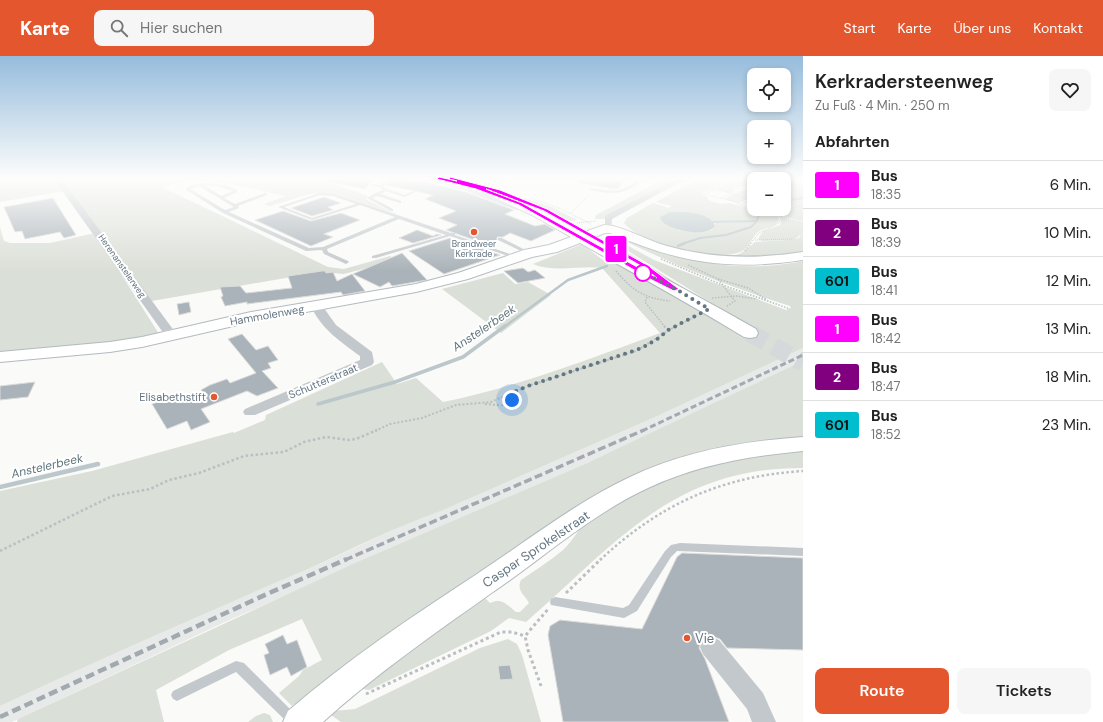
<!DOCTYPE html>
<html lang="de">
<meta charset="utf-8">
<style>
:root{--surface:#fff;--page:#f6f6f6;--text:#222;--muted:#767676;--line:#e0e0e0;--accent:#e4572e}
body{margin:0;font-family:"DM Sans",sans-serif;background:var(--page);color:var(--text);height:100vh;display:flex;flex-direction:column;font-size:15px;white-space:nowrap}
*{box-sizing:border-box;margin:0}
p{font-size:13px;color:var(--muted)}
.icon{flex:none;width:22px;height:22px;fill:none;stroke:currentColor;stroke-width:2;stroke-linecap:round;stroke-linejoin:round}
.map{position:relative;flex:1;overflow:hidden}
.sheet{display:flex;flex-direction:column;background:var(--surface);width:300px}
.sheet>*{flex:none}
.badge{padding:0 8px;border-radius:3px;font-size:14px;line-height:26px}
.buttons{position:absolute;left:747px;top:12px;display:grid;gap:8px}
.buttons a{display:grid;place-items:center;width:44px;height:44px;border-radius:8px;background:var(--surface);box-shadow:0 2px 6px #0003;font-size:20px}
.you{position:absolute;width:20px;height:20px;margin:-10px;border:3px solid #fff;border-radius:50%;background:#1a73e8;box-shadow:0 0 0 6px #1a73e833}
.map>.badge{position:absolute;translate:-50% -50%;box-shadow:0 0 0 2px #fff}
h2{padding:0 12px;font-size:15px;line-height:36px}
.round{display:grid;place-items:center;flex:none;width:42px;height:42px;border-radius:8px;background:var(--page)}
.overview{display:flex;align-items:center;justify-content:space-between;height:68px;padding:0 12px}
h1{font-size:19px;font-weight:600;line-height:30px}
.primary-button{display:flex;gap:8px;margin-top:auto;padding:8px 12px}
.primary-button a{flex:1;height:46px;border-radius:8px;background:var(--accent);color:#fff;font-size:16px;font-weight:600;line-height:46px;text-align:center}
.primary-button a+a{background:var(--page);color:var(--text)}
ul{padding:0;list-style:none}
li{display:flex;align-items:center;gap:12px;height:48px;padding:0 12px;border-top:1px solid var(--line)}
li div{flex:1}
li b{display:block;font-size:15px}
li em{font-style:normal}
li .badge{min-width:44px;font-weight:700;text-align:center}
header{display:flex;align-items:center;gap:24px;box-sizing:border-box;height:56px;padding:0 20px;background:var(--accent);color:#fff}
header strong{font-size:19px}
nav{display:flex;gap:22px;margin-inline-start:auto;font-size:14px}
.search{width:280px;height:36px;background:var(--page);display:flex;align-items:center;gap:10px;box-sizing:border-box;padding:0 14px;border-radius:8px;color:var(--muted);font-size:15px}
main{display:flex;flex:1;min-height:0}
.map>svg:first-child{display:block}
</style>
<header>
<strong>Karte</strong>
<div class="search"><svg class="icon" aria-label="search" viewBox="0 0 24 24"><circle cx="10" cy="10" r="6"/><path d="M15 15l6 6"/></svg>Hier suchen</div>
<nav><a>Start</a><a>Karte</a><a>Über uns</a><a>Kontakt</a></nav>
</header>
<main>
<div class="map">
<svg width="803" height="666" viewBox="0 0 803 666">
<rect width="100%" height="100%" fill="#fafaf8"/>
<path fill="#e8e9e9" d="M803,292V305L687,361L585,408L225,566L12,666H0V650L146,582L324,506L412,465L441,455L653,362Z"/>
<g fill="#dadfd7" fill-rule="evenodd">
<path d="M0,122H55L65,135L0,146Z"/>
<path d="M61,122H196L162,131L328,211L344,213L390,200L396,204L344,218L320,216L146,246Z"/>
<path d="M202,122H334L331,127L368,140L366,143L367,144L396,158L336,138H309L270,150L264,148L286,140Z"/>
<path d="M700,122H734L700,137L682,132Z"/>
<path d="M664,123L673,125L605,163H595L596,159Z"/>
<path d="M736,124L752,126L740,131H732L734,135L729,137L716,133Z"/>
<path d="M784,127L803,128V147L784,151Z"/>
<path d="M754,128V139L738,147L724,143L739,136H748L746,133Z"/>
<path d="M681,132L709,141L707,143C714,147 722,149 729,147L777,160L779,162C777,173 766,170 758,176C751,182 749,193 740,196C714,206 641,188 624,167L627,162L653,147L669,152L671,150L656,146ZM679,156L698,158L713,165L737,167H715L712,174C700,177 689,176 677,174Z"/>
<path d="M518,140L552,151L577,164L571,165Z"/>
<path d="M803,148V166L783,160L787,152Z"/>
<path d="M782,162L803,167V177L793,183L799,182L803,178V198L756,204L714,199C738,200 738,201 755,186L786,184L762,185L758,183L763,175L780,169Z"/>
<path d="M0,171L4,185L10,187H50L95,177L159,278L92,289L0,298Z"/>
<path d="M620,179C679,206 739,218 803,205V292L653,362L441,455C395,471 352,493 308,513C204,557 102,602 0,650V435L92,415L233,376L234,377L265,364L266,359L382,306L397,328L416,322L443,346C518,331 589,303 660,277L602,212C580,209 554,217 533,208L582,188L608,208H611L601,198L636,218L634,219L681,242L753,273L609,183L614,182L654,204L786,254L791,252L790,250C730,231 673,209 617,181Z"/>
<path d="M608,184L616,189L733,263L604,185Z"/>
<path d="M503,217L515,228L528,226L551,239L501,277L442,233Z"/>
<path d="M803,305V382L691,398L660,409L616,429L298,652L294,648L292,650L279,637L299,620L303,614L322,604L302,563L229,594L156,634L164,666H17L18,663L353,508L585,408Z"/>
<path d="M803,395V412C672,411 615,489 526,566L509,562L491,575L369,634L363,633V631L483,540L490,547C502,541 507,549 516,556H520L529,547C525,539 516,535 521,524C535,514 550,505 563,494C572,486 578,473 587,466C652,418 724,401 803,395Z"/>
<path d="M508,583L517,588L522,599L541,666H341L331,659L334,655L355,653L480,592Z"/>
<path d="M264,657L270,659L273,666H248L256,660Z"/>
</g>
<path fill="#bbc7cb" d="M670,156C683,156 710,155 715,170C707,182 669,175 661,164L660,161Z"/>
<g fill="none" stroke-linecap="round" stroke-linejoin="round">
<g stroke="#bbc7cb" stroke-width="2">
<path d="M784,145L803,142"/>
<path d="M713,166L757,165"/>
<path d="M682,188L700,182L726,179L751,171L756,166L762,153"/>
</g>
<g stroke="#bbc7cb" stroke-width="2.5">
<path d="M678,190L685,187"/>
<path d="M504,271L568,224L607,210"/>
</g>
<path stroke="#bbc7cb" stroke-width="3.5" d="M318,348L395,326L463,301L505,270"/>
<path stroke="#bbc7cb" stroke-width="4.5" d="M0,431L98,408"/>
</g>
<g fill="#aab3b9" stroke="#dcdcda">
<path d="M331,122H378L370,127L365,133L330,126Z"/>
<path d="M580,122H626L619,132L614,133L579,127Z"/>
<path d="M393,123L422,125L466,136L514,154L505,158L535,170L545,168L555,174L531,185L510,177L503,181H497V184L488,189L446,174L457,169L439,162L456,155L425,143L433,139L386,129Z"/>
<path d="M324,141L341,147L328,151L333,154L312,160L291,152Z"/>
<path d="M53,142L76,179L64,182L60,176L25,183L22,175L15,176L4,151Z"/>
<path d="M283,155L311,165L341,157L360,164L324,178L333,181L311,190L255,164Z"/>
<path d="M417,174L433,180L437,178L441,179L413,187L399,182Z"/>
<path d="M450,182L500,199L444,218L409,195Z"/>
<path d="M402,197L427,224L392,230L389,226L380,231L353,218Z"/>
<path d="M523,212L528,216L535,214L545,222L518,227L504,215Z"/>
<path d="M322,215H325L326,217L333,216L337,225L352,218L365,235L343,239L341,236L247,248V246L225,250L221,241L223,240L220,231L240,230L246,237L292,232L288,220Z"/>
<path d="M189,246L191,256L179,259L177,248Z"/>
<path d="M242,278L256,294L268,290L278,304L268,307L271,312L262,315L278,332L257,340L247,335L201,353L210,366L191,374L187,365L167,373L152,348L176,340L181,346L203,337L201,334L210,329L227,323L230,327L256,317L228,283Z"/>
<path d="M35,326L28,341L0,344V330Z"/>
<path d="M682,497L803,502V594L727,592L720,583L712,580L702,583L699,592L705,603L729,666H563L548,579L550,570L560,564L642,573L677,501Z"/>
<path d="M283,579L287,588L297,584L307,611L291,620L287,611L270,619L264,599L269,597L265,588Z"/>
<path d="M510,609L513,623L500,624L498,610Z"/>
</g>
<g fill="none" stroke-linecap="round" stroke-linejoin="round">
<path stroke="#d5d9db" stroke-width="18" stroke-dasharray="18 9" stroke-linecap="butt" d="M750,277L803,307"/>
<defs>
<g id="secondary">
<path d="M434,122C487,122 537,152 582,177L604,169L613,170C632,175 649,185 667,190C713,203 757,203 803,196V204C729,215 679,207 610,177H605L592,182C646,213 702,242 756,273L758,277L756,281L750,282L744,281C690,248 635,218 580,187L557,196L532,201L468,223L416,236L251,266L142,291L110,296L0,306V296L110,286L142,281L251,256L416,228L458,217L524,194L549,189L571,181L532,159L485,137L435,124Z"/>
<path d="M803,381V395C749,400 697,409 648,432C592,458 544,501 493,536C435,577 376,618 323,666H283L288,655C347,604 411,561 477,518C527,485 575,447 630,421C684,395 744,385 803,381Z"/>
</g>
</defs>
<use href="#secondary" stroke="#b3babf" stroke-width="2"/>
<g stroke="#bbbfc2" stroke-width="1" stroke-dasharray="1 1" stroke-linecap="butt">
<path d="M754,123L739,122L705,138L739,147L754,139"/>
<path d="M762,123L771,122"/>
<path d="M775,123H778L776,122"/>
<path d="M737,124L754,125"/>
<path d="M733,125L754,131"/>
<path d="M784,126L803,128"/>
<path d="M724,129L733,132"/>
<path d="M735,131L747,135L740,136L732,133Z"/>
<path d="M681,132L706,139"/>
<path d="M712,132L747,142"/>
<path d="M746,135L754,138"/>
<path d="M700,138L735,122"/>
<path d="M531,142L559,152L591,168"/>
<path d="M721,142L736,136"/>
<path d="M737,148L740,149L754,142"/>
<path d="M740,149L803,167"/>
<path d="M570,158L589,139"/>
<path d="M577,167L596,165"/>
<path d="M755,184L793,183L803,178"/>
<path d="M750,188L759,177L779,167L786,151L803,148"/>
</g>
<g stroke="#bbbfc2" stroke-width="1.5" stroke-dasharray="1.5 1.5" stroke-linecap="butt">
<path d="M745,195L751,187"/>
<path d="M661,203L720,228L790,253"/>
<path d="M688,209L718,223L748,232L767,244"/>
<path d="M616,215C633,235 644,242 670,245"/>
<path d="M718,223L735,245L727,250"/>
<path d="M647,241L645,246L665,271"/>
<path d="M712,242L736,240L757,243"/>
<path d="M674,271L697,260"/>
</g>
<g stroke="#bbbfc2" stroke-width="2" stroke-dasharray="2 2" stroke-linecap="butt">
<path d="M664,270L668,274"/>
<path d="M485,348L510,350L513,348L509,338"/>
<path d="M375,375L390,368L422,362L456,349L491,346L528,330L636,295L676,270"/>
</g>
<g stroke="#bbbfc2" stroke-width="2.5" stroke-dasharray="2.5 2.5" stroke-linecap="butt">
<path d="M0,495L112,440L150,433L169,424L199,417L244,400L284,396L304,386L326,381L349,384L356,383L377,374"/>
<path d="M600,504C660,448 722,420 803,415"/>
</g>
<g stroke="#bbbfc2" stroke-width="3" stroke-dasharray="3 3" stroke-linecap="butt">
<path d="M566,537L601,503"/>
<path d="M541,630L528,594L525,580L549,552"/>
<path d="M366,638L501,576H512L525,580"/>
</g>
<g fill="#c3c8cc" fill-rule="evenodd">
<path d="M388,122H392L383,130L387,133L405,139L413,135L415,136L405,141L386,135L381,138L401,145V147H400L377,140L372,142L393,153V155H391L367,142L375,137L383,134L380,131L371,130V128L380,129Z"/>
<path d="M641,122H645C631,135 620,139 601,136C597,135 593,135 589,133L591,132C617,136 619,137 641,122Z"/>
<path d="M659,122H665L679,126L677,127Z"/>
<path d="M204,127L225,129L237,134V136L224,142L235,148L265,137H267V139L238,150L239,152L229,156L309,192L323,191L395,161L360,149L312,164L278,151L320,137L335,138L451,177H455V179L519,201L514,202L450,180L376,202H372V200L446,179L399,163L327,193L328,196L348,205L349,206L346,208L324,198L322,194L306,195L223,157L185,133L190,130ZM204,129L218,130L233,135L221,140ZM199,130L234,151L225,154L190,133ZM320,139L333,140L356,148L312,162L284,151Z"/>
<path d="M498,182H502L531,197L527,198L498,184Z"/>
<path d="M680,487L803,492V500L677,495L671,501L637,555L624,562L551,549L550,546L551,543L555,541L623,552L629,549L665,495L671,489Z"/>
<path d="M236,605L244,607L299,662L301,666H287L236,616L181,643L177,645L173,643L171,639L173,635Z"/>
</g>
<g fill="#c3c8cc" fill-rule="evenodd">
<path d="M53,122H61L175,276L177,279L175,282H167Z"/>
<path d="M421,122C438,121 513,141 524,152L523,154H517L466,135Z"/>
<path d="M678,122H688L612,163L611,175H605V160Z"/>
<path d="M317,247L321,248L336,269L372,296L374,306L372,309L255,359H245L243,356L245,353L360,304V300C341,286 321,273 311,250Z"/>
<path d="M711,581L719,584L763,637L776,666H752L747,653L703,598L700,591L703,584Z"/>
</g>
<use href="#secondary" fill="#fff" fill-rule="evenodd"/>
<path stroke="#a2aab0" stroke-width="3" stroke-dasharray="6 3" stroke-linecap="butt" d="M642,375L803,299"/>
<path stroke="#a2aab0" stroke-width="3.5" stroke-dasharray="8 3.5" stroke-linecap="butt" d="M345,504L644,374"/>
<path stroke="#a2aab0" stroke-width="4.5" stroke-dasharray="9 4.5" stroke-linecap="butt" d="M0,661L267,538L347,503"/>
</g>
<linearGradient id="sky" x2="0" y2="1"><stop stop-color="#96bcdc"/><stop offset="0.57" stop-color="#fdfdfc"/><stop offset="1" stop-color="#fdfdfc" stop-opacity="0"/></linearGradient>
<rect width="803" height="215" fill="url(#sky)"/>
<path fill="#f0f" stroke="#fff" fill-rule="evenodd" d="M439,121L457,125L449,123L450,121L500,134L547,153L647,209L679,233L674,235L652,224L519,149L476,133L437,123ZM486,133L544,155L643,211L657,222L522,147Z"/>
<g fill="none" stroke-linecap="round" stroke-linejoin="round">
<path stroke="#657683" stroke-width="4" stroke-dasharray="0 7.2" d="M512,344L509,338L528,330L642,292L659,282L668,274L709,253L676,233L642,216L643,217"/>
</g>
<g fill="#e4572e" stroke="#fff" stroke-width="1.5">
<circle cx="474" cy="176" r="4"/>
<circle cx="214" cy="341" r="4"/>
<circle cx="687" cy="582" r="4"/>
</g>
<circle fill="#fff" stroke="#f0f" stroke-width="2" cx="643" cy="217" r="8"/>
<g text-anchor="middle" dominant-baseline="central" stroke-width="4" stroke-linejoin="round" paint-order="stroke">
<g font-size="9" fill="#657683" stroke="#fff">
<text x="474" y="188">Brandweer<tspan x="474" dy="10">Kerkrade</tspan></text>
</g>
<g font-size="9" fill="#657683" stroke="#fff">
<text transform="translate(122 210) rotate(55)">Herenanstelerweg</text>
</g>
<g font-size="11" fill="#657683" stroke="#fff">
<text transform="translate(267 259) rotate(-10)">Hammolenweg</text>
<text transform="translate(323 325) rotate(-23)">Schutterstraat</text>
</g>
<g font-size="11" fill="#657683" stroke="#fff" text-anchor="end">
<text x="206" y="341">Elisabethstift</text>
</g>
<g font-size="12" font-style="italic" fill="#60757c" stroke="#fff">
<text transform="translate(484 272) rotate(-34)">Anstelerbeek</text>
<text transform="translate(47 410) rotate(-13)">Anstelerbeek</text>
</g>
<g font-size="13" fill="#657683" stroke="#fff">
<text transform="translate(536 493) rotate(-34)">Caspar Sprokelstraat</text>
</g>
<g font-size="13" fill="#657683" stroke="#fff" text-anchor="start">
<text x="695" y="582">Vie</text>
</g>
</g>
</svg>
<div class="buttons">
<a><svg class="icon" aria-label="locate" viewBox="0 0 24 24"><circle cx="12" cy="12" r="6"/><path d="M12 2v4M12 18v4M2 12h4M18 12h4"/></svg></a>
<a>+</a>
<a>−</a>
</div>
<div class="you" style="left:512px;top:344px"></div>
<b class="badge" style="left:616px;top:193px;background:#f0f;color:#fff">1</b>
</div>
<section class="sheet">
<div class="overview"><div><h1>Kerkradersteenweg</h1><p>Zu Fuß · 4 Min. · 250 m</p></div><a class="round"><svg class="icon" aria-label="heart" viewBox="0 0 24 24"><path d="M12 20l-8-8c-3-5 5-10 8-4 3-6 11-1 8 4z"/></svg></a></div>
<h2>Abfahrten</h2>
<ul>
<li><span class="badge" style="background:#f0f;color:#fff">1</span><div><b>Bus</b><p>18:35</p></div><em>6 Min.</em></li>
<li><span class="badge" style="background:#800080;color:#fff">2</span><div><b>Bus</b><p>18:39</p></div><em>10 Min.</em></li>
<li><span class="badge" style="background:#00becd;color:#111">601</span><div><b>Bus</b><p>18:41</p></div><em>12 Min.</em></li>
<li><span class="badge" style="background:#f0f;color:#fff">1</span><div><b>Bus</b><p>18:42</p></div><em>13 Min.</em></li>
<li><span class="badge" style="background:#800080;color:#fff">2</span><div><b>Bus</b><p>18:47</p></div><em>18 Min.</em></li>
<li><span class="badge" style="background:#00becd;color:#111">601</span><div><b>Bus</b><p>18:52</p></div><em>23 Min.</em></li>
</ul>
<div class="primary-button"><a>Route</a><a>Tickets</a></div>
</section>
</main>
